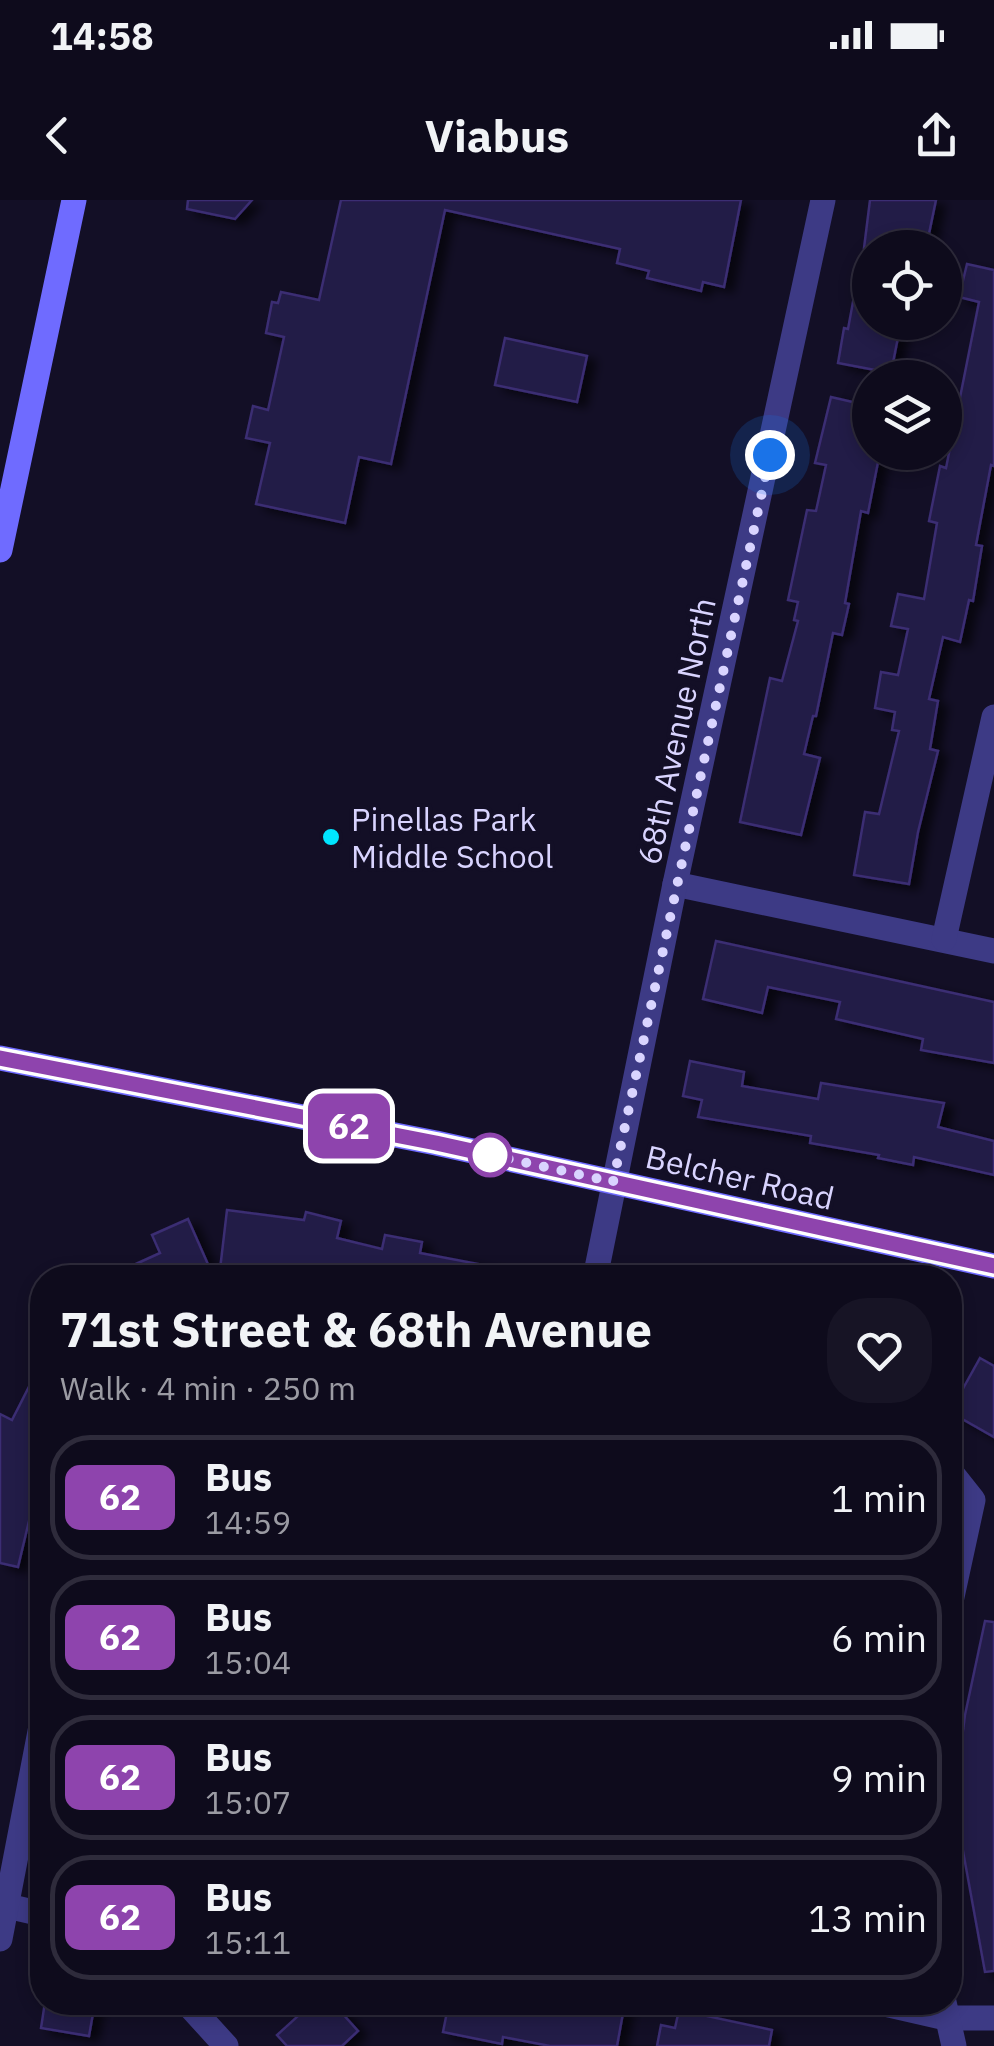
<!DOCTYPE html>
<meta charset="utf-8">
<style>
:root{--surface:#0e0b1c;--page:#171425;--text:#f1f3f6;--muted:#9b9ba3;--line:#2e2b3b}
body{margin:0;font-family:"IBM Plex Sans",sans-serif;background:var(--page);color:var(--text);height:100vh;display:flex;flex-direction:column;font-size:38px;white-space:nowrap}
*{box-sizing:border-box;margin:0}
p{font-size:32px;color:var(--muted)}
.icon{flex:none;width:55px;height:55px;fill:none;stroke:currentColor;stroke-width:2;stroke-linecap:round;stroke-linejoin:round}
.map{position:relative;flex:1;overflow:hidden}
.side{position:absolute;left:30px;top:1065px;width:932px;height:750px;display:flex;flex-direction:column;background:var(--surface);border-radius:40px;box-shadow:0 5px 15px #0003,0 0 0 2px var(--line)}
.side>*{flex:none}
.badge{padding:0 20px;border-radius:15px;font-size:35px;line-height:65px}
.controls{position:absolute;left:852px;top:30px;display:grid;gap:20px}
.controls a{display:grid;place-items:center;width:110px;height:110px;border-radius:50%;background:var(--surface);box-shadow:0 5px 15px #0003,0 0 0 2px var(--line);font-size:50px}
.you{position:absolute;width:50px;height:50px;margin:-25px;border:8px solid #fff;border-radius:50%;background:#1a73e8;box-shadow:0 0 0 15px #1a73e833}
.map>.badge{position:absolute;translate:-50% -50%;box-shadow:0 0 0 5px #fff}
.round{display:grid;place-items:center;flex:none;width:105px;height:105px;border-radius:40px;background:var(--page)}
.summary{display:flex;align-items:center;justify-content:space-between;height:170px;padding:0 30px}
h1{font-size:48px;font-weight:700;line-height:75px}
ul{padding:0;list-style:none}
li{display:flex;align-items:center;gap:30px;height:125px;margin:0 20px 15px;padding:0 10px;border:5px solid var(--line);border-radius:40px}
li div{flex:1}
li b{display:block;font-size:38px}
li em{font-style:normal}
li .badge{min-width:110px;font-weight:700;text-align:center}
.status{display:flex;justify-content:space-between;align-items:center;height:70px;padding:0 50px;background:var(--surface);direction:ltr}
.status svg{height:28px;fill:currentColor}
header{display:flex;justify-content:space-between;align-items:center;height:130px;padding:0 30px;background:var(--surface);font-size:45px;font-weight:700}
.map>svg:first-child{display:block}
</style>
<div class="status"><b>14:58</b><svg viewBox="0 0 49 12"><path d="M0 12V9h3v3zM5 12V6h3v6zM10 12V3h3v9zM15 12V0h3v12zM26 1h20v11H26zM47 4h2v5h-2z"/></svg></div>
<header><svg class="icon" aria-label="back" viewBox="0 0 24 24"><path d="M15 5l-7 7 7 7"/></svg>Viabus<svg class="icon" aria-label="share" viewBox="0 0 24 24"><path d="M12 15V3M7 8l5-5 5 5M5 13v7h14v-7"/></svg></header>
<div class="map">
<svg width="994" height="1846" viewBox="0 0 994 1846">
<defs>
<filter id="shadow"><feDropShadow dx="9" dy="5" stdDeviation="5" flood-color="#0009"/></filter>
</defs>
<rect width="100%" height="100%" fill="#130f26"/>
<g fill="#241b47" stroke="#3b2d73" stroke-width="2.5" filter="url(#shadow)">
<path d="M188,0H252L235,19L187,9Z"/>
<path d="M341,0H741L724,87L703,82L701,91L647,78L649,71L617,63L620,49L445,10L391,264L359,257L345,323L256,304L270,243L246,238L253,206L268,210L284,137L266,133L272,102L278,103L281,92L319,100Z"/>
<path d="M870,0H936L926,48H864Z"/>
<path d="M860,64L870,65V122H901L891,173L838,163L844,128L848,129Z"/>
<path d="M967,64L994,70V266L991,265L976,345L982,346L973,401L969,400L960,442L943,437L929,499L938,501L930,549L938,551L918,632L909,684L854,675L865,612L879,614L899,531L892,530L895,512L875,508L881,472L898,475L908,429L891,426L898,394L924,399L937,323L929,321L940,266L946,268L979,102L959,97Z"/>
<path d="M505,138L587,156L577,202L495,185Z"/>
<path d="M831,197L870,206V252H880L868,313L861,311L845,403L849,404L842,435L833,433L816,516H813L804,554L820,558L801,635L740,622L770,478L782,481L798,421L794,420L798,402L788,400L807,310L816,311L826,265L815,263Z"/>
<path d="M716,741L994,802V863L921,850L923,839L836,819L840,802L768,787L762,813L703,799Z"/>
<path d="M690,861L744,872L742,886L818,899L821,883L944,903L938,927L994,941V975L914,957L913,965L878,958L879,955L810,943L811,936L698,917L702,900L683,896Z"/>
<path d="M227,1010L304,1020L306,1012L341,1021L337,1038L382,1049L385,1035L422,1042L420,1053L499,1068L498,1078H219Z"/>
<path d="M188,1019L214,1078H105L160,1053L152,1035Z"/>
<path d="M980,1158L994,1166V1237L950,1212Z"/>
<path d="M42,1161V1295L29,1321L18,1367L0,1363V1214L12,1220Z"/>
<path d="M985,1421L994,1422V1771L985,1772L961,1640L957,1578L965,1515Z"/>
<path d="M45,1802H95L89,1836L41,1828Z"/>
<path d="M284,1802H332L358,1831L342,1846H287L277,1835L297,1817Z"/>
<path d="M449,1802H625L617,1846H550L503,1837L502,1844L443,1832Z"/>
<path d="M679,1810L772,1830L769,1846H657L661,1825L675,1828Z"/>
</g>
<g fill="none" stroke-linecap="round" stroke-linejoin="round">
<g stroke="#3d3a85" stroke-width="25">
<path d="M675,684L994,751"/>
<path d="M944,739L994,517"/>
<path d="M595,1078L675,684L823,0"/>
<path d="M950,1271L973,1300L950,1406"/>
<path d="M7,1706L42,1714"/>
<path d="M0,1739L42,1521"/>
<path d="M186,1802L226,1846"/>
<path d="M876,1802L946,1818H994"/>
<path d="M944,1802L954,1846"/>
</g>
<g stroke="#6f6bff" stroke-width="25">
<path d="M0,350L74,0"/>
<path d="M0,858L436,943L994,1066"/>
</g>
</g>
<g fill="none" stroke-linecap="round" stroke-linejoin="round">
<defs>
<path id="line" d="M0,858L436,943L994,1066"/>
</defs>
<use href="#line" stroke="#fff" stroke-width="22"/>
<use href="#line" stroke="#8e44ad" stroke-width="15"/>
<path stroke="#d9d4ff" stroke-width="10" stroke-dasharray="0 18" d="M490,955L473,951L613,982L770,255"/>
</g>
<circle fill="#00e5ff" stroke="#130f26" stroke-width="4" cx="331" cy="637" r="10"/>
<circle fill="#fff" stroke="#8e44ad" stroke-width="5" cx="490" cy="955" r="20"/>
<g text-anchor="middle" dominant-baseline="central" stroke-width="8" stroke-linejoin="round" paint-order="stroke">
<g font-size="32" fill="#d9d4ff" stroke="#130f26">
<text transform="translate(676 531) rotate(-78)">68th Avenue North</text>
<text transform="translate(740 977) rotate(13)">Belcher Road</text>
</g>
<g font-size="32" fill="#d9d4ff" stroke="#130f26" text-anchor="start">
<text x="351" y="619">Pinellas Park<tspan x="351" dy="37">Middle School</tspan></text>
</g>
</g>
</svg>
<div class="controls">
<a><svg class="icon" aria-label="locate" viewBox="0 0 24 24"><circle cx="12" cy="12" r="6"/><path d="M12 2v4M12 18v4M2 12h4M18 12h4"/></svg></a>
<a><svg class="icon" aria-label="layers" viewBox="0 0 24 24"><path d="M12 4l9 5-9 5-9-5zM3 14l9 5 9-5"/></svg></a>
</div>
<div class="you" style="left:770px;top:255px"></div>
<b class="badge" style="left:349px;top:926px;background:#8e44ad;color:#fff">62</b>
<section class="side">
<div class="summary"><div><h1>71st Street &amp; 68th Avenue</h1><p>Walk · 4 min · 250 m</p></div><a class="round"><svg class="icon" aria-label="heart" viewBox="0 0 24 24"><path d="M12 20l-8-8c-3-5 5-10 8-4 3-6 11-1 8 4z"/></svg></a></div>
<ul>
<li><span class="badge" style="background:#8e44ad;color:#fff">62</span><div><b>Bus</b><p>14:59</p></div><em>1 min</em></li>
<li><span class="badge" style="background:#8e44ad;color:#fff">62</span><div><b>Bus</b><p>15:04</p></div><em>6 min</em></li>
<li><span class="badge" style="background:#8e44ad;color:#fff">62</span><div><b>Bus</b><p>15:07</p></div><em>9 min</em></li>
<li><span class="badge" style="background:#8e44ad;color:#fff">62</span><div><b>Bus</b><p>15:11</p></div><em>13 min</em></li>
</ul>
</section>
</div>
